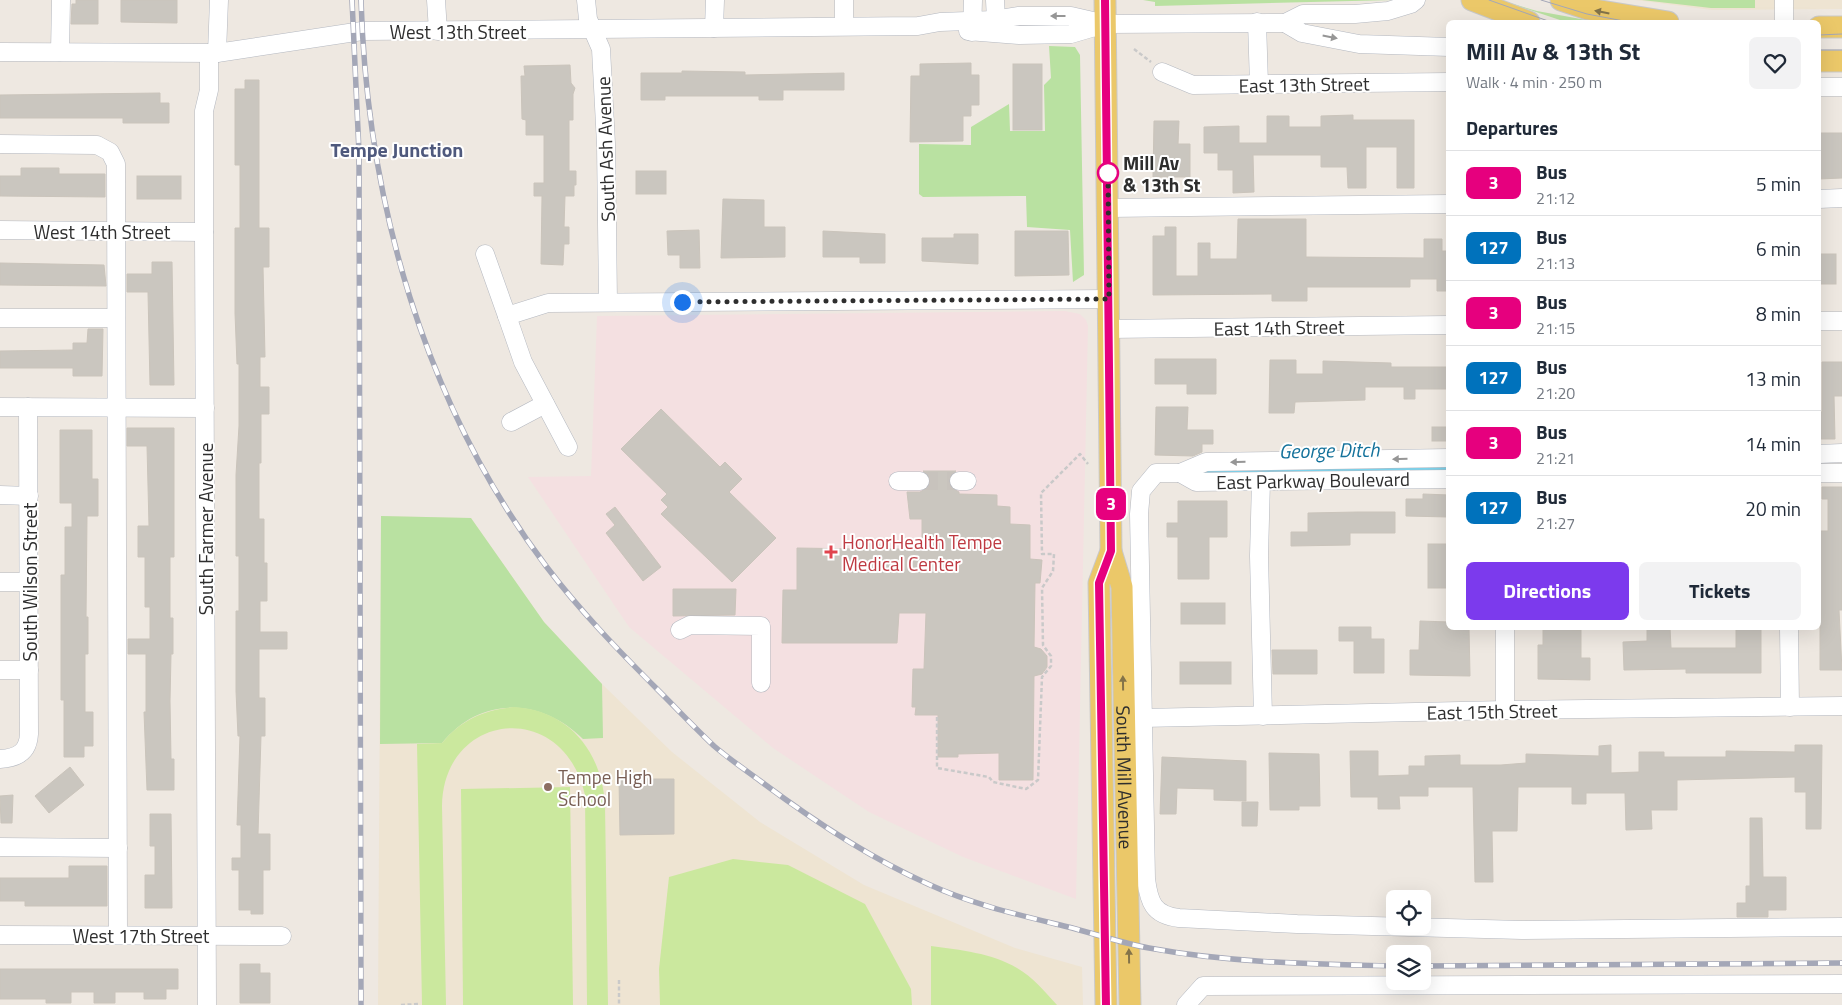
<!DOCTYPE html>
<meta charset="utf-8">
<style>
:root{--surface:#fff;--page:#f2f2f3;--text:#1f2937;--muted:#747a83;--line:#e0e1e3;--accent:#7c3aed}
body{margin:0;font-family:"Titillium Web",sans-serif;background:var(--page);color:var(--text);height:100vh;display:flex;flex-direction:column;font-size:19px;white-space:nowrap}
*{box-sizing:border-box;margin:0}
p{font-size:16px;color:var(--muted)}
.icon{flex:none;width:28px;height:28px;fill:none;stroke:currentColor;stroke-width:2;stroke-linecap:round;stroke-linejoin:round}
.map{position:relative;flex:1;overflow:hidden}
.panel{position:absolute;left:1446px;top:20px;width:375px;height:610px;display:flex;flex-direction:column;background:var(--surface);border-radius:8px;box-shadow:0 5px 20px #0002}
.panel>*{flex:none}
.badge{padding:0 10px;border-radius:8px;font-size:18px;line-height:32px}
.tools{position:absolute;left:1386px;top:890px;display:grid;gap:10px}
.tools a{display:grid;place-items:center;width:45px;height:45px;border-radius:8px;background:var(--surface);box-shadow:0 5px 20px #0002;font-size:25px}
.you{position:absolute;width:25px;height:25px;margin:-12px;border:4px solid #fff;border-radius:50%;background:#1a73e8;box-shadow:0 0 0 8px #1a73e833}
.map>.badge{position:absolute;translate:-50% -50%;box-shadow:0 0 0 2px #fff}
h2{padding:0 20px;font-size:19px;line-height:45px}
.round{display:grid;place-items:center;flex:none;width:52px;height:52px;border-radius:8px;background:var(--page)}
.overview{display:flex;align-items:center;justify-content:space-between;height:85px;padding:0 20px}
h1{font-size:24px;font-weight:700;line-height:38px}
.action{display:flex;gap:10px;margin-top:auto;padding:10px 20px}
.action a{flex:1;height:58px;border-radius:8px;background:var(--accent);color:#fff;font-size:20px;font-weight:700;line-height:58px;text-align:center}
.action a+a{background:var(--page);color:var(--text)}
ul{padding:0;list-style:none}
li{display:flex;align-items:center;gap:15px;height:65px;padding:0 20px;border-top:1px solid var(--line)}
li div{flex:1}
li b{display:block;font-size:19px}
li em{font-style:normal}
li .badge{min-width:55px;font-weight:700;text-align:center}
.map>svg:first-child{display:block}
</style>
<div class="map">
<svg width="1842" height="1005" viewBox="0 0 1842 1005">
<rect width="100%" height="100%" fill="#eee8e1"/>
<g fill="#eee4d2">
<path d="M1635,0H1842V9L1712,10Z"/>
<path d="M381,516L471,518L544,622L602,684L672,752L760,822L864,885L1015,948L1082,967L1083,1005H378Z"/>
</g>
<path fill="#f4e0e1" d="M1065,311L1080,314L1086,320L1088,326L1076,899L963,857L869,812L773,748L629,627L528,477L591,476L597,316Z"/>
<g fill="#b9e1a1">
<path d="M1143,0H1393L1155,6V2Z"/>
<path d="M1500,0L1537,11L1597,22H1566Z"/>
<path d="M1642,0H1755V8H1711Z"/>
<path d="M1049,46L1075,47L1080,55L1084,275L1073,282L1070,230L1027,227L1026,196L923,197L919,194V144L971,145V127L1009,104L1010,131H1045L1044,85L1051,78Z"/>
<path d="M381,516L471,518L544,622L602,684L603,738L583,739C541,698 481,695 442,743L380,744Z"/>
</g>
<g fill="#cbe89e">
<path d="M514,707C569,710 602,752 605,805L608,1005H587L585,795C563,697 443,712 442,806L446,1005H422L417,744L442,743C462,719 484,710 514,707Z"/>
<path d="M570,787L573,1005H463L461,789Z"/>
<path d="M733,859L788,865L865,904L911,989L912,1005H660L659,969L669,877Z"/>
<path d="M931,946C960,950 992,953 1017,968C1033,977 1045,992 1057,1005H931Z"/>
</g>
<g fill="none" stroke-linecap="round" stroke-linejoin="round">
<path stroke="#7bd1ea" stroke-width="15" d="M1209,472L1449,468"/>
</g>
<g fill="#cac6bf" stroke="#cac4bb">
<path d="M76,0H98V24H71L72,4H76Z"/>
<path d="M121,0H177V23L121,22Z"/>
<path d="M971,63V75H979V105H971V116H963V141L910,142L911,76H920V64Z"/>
<rect x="1013" y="64" width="29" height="66"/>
<path d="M570,65L571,83L575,88L573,94V120H569V171H576V185H574V196H565L564,227H569V244H564L563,265L541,264L542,196H534V183H544V135H526V120L522,119L521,76H525L524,66Z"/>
<path d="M682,71L745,72V75L844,73V90H783V100H759V96H665V100H641V73H682Z"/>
<path d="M245,80H259V228H269V267H263L265,357H260V387H269V414H261V463H259V519H264V563H267V601H260V632H287V649H259V698H265V736H261L258,834H270V870H263V914H251V910H239V870H232V858H241V825H237L240,736H238L236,691V611H239V556H236V475L239,426V364H237L235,313V228H240V165H235V89H245Z"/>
<path d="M160,93V103H169V123H123V118H0V95Z"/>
<path d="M1353,115V120H1414V188H1397V147H1366V188H1348L1347,167H1321V155H1253L1254,192L1233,193V170H1218V153H1204V127L1239,126V143H1267V116H1289V127H1321V116Z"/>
<path d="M1154,121H1179L1178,144H1190V177H1153Z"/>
<path d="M1819,133H1842V178L1819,179Z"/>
<path d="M21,168H59V174H105V197L0,196V176H21Z"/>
<rect x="636" y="171" width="30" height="23"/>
<rect x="137" y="176" width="44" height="23"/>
<path d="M723,199L764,200V227H785V257L721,258Z"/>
<path d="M1238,219H1306V257L1424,258V239H1442V251H1449V291H1437V279H1410V287H1307V301H1272V294L1153,295V236H1165V227H1176V276H1198V243H1210V259H1237Z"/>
<path d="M699,230L700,268H680V255H668L667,231Z"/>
<path d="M823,231L885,234V263H860V257H823Z"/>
<path d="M1015,231H1068L1069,275L1015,276Z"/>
<path d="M954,234H978V264L922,261V238H954Z"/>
<rect x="1819" y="254" width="17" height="30"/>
<path d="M152,262H172L174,385H150L148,292H127V274H152Z"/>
<path d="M0,263L104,265L106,286L0,285Z"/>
<path d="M88,329H103L102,376H73V368H0V351L73,350V343H87Z"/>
<path d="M1155,359H1216V394H1187V384H1155Z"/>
<path d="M1270,360H1296V374H1323V361L1391,363V367H1449V389H1415V399H1404V387H1365V400L1295,402L1294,413H1269Z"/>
<path d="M1822,362H1842V396H1834L1835,439H1819V412H1822Z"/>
<path d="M1156,407H1188L1187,430H1213V444H1202V452L1193,456L1155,455Z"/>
<path d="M661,409L720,467L725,462L742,479L729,492L776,538L732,582L661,514L668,507L661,500L667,494L621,449Z"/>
<rect x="1432" y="427" width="16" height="14"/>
<path d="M127,428H174V557H170V618H173V654H171L170,701L171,759H174V790H147L144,712H146V654H128V639H150V607H145V557H138V526H149L147,446H127Z"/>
<path d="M60,430H92V479H98V516H87L86,617H88V654H85V712H93V746H84V757H64V700H61V575H65V527H72V503H60Z"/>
<path d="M923,471H956L950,475L948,481L950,487L959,492V494L997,495V506L1010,507V524L1030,525V559L1042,560L1040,583H1035L1034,647L1041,649L1047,656V667L1042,674L1034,676L1033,780H999V753L958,754V757H938V715H915L916,707H912L913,669H924L926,613H899L897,643H782L783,590H797V548L860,549L871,543L879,544L884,549H922V519H910L907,492H920L929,487V476Z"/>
<path d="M1822,487H1842V610H1839L1842,670H1820V531H1828V499H1822Z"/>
<path d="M1423,494L1449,495V517L1406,516V499H1423Z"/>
<path d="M1178,501H1227V537H1209V579H1178V537H1167V523H1178Z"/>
<path d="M615,507L661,567L643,581L606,533L615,525L606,514Z"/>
<path d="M1358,512H1395V533H1350V545L1291,546V532H1308V513Z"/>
<rect x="1428" y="544" width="21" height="44"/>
<path d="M673,589H736L735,615L673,616Z"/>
<rect x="1181" y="603" width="44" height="21"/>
<path d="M1420,621L1449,622V628H1469L1470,676L1410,675V650H1419Z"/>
<path d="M1339,627H1371V639H1384V673H1354V641H1339Z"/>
<path d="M1543,628L1581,630V658H1590V680L1538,679V645H1543Z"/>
<path d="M1647,628H1670L1671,648H1736V628H1761V673H1686V669L1624,670L1623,642L1647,641Z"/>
<path d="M1272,650H1317V674H1273Z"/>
<rect x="1180" y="662" width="51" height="22"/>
<path d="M1611,745V773L1639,772V752H1664V757H1726V751L1795,752V745H1822L1821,829H1806V792H1795V777L1677,780V810H1651L1652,829L1626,830L1625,793H1586V804H1572V787H1518L1517,831H1492L1493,882H1475L1473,787H1428V796H1399L1400,809H1378V797H1351L1350,751H1378V776L1409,775V766H1425V756L1460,755V765H1501L1526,763V754L1599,756V746Z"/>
<path d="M1269,753L1319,754L1320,806H1299V810H1270Z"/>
<path d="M1162,757L1246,761V801L1214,800V789L1177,788L1176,814H1160Z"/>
<path d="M70,767L84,785L49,813L35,796Z"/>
<path d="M619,779H674V834L620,835Z"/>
<path d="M13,795L12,823H1L0,796Z"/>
<path d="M1242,802H1258L1257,826H1242Z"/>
<path d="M150,814H171L172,908H145V875H155V846H150Z"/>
<path d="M1750,818H1762L1763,877H1786V910H1768V917H1737V903H1746V886H1750Z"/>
<path d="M69,866H107V906H25V901H0V878H69Z"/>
<path d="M240,964H260V973H270V1003H240Z"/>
<path d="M0,969H178V989H166V999H144V992H115V1003H94V992H71V1003H46V999H0Z"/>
</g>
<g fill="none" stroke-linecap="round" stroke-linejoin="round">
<path stroke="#c8c3bd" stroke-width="18" stroke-dasharray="18 9" stroke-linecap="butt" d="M920,481H959"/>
<defs>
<g id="minor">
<path d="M436,0L438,31"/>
<path d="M586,0L588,19L601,49L606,144L608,302"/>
<path d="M844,0V26"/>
<path d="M995,0L996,20"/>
<path d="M1784,0V22"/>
<path d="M1257,22L1259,84"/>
<path d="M1285,23L1302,33L1359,44L1449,47"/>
<path d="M714,28L715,0"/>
<path d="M968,31L1019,35L1071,34L1105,24"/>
<path d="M972,32L973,0"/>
<path d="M0,52L217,53L362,31L918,26L940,22L994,20L1019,16H1071L1106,24L1285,23L1303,14H1355L1388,11L1411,4L1416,0"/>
<path d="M60,52L61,0"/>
<path d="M217,53L219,0"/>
<path d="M1162,72L1193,85L1449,82"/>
<path d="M1819,87H1842"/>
<path d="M0,144L97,145L110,152L116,164L118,935"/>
<path d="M1819,199L1842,198"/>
<path d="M1109,208L1449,204"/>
<path d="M0,230L204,232"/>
<path d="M485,254L507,316L548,303L1109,299"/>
<path d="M507,316L523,362L568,447"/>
<path d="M0,318H116"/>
<path d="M1819,321H1842"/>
<path d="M1109,329L1449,325"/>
<path d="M0,407L205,408"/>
<path d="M511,422L545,404"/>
<path d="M1819,454L1842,453"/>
<path d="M1449,458L1206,462L1180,473H1156L1141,491L1139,514L1146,879C1149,902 1153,915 1179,918L1297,924L1522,930L1842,927"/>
<path d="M1180,473L1196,482L1449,479"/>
<path d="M1819,473H1842"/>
<path d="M898,481H920"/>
<path d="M959,481H967"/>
<path d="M1261,481L1259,556L1263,716"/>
<path d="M0,495L29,496"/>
<path d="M0,582H29"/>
<path d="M1789,628L1790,707"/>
<path d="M680,630L690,625L761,626V683"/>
<path d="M0,670H29"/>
<path d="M1505,710V628"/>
<path d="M1142,718L1505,710L1842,706"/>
<path d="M0,759C18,758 28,752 29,734L28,407"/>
<path d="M0,847L118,848"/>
<path d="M0,935L282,936"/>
<path d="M207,1005L204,232V111L209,90V53"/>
<path d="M1186,1005L1203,986L1842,984"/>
</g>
<g id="major">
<path id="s1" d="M1105,0L1111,551L1122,587L1130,1005"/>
<path d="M1472,0L1529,22"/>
<path d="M1561,0L1588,9L1668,22"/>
<path d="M1819,27H1842"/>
<path d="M1819,61H1842"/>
<path d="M1106,1005L1099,583L1111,551"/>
</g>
</defs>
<use href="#minor" stroke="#b4b8c0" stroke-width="19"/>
<use href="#major" stroke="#c9c9c9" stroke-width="23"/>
<g stroke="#c9c9c9" stroke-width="2.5" stroke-dasharray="4 2.5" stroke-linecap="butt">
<path d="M1134,49L1151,62"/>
<path d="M937,717V768L989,777L993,782L1026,789L1038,780L1042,677L1051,666V656L1043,645L1042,588L1053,571L1054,554H1042L1041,493L1080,454L1088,464"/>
<path d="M619,980V1005"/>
<path d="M401,1005L418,1004"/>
</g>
<use href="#minor" stroke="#fff" stroke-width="18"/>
<use href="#major" stroke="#ebc869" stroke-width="21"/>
<g stroke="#a4a7b7" stroke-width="1">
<path d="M1489,0L1551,22"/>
<path d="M1541,0L1587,14L1629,22"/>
<path d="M1819,35L1842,34"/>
<path d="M1819,50H1842"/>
</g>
<defs>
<g id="rail">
<path d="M352,0L359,152L361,1005"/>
<path d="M361,0C367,201 424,404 546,566C580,611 619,651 658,690C677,709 695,728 714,746C728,758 744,769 759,780C811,819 868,857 928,884C971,904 1019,915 1064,926C1093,933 1121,943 1149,948C1231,963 1312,964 1395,966"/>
<path d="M1422,966L1842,963"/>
</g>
</defs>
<use href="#rail" stroke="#a4a7b7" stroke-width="5.5"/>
<use href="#rail" stroke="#fff" stroke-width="4" stroke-dasharray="11" stroke-linecap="butt"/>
</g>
<defs><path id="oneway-solid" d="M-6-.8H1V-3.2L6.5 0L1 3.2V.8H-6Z" transform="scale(1.25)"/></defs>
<g fill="#837349">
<use href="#oneway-solid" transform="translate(1602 12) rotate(-169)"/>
<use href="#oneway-solid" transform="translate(1123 683) rotate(-91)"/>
<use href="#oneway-solid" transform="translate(1129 956) rotate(-91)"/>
</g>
<g fill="#969696">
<use href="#oneway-solid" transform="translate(1058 16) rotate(-180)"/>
<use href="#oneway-solid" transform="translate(1330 37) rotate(11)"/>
<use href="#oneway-solid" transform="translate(1400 459) rotate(179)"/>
<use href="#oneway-solid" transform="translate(1238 462) rotate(179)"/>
</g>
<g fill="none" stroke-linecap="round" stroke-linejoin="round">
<defs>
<path id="line" d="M1105,0L1111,551L1099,583L1106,1005"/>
</defs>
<use href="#line" stroke="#fff" stroke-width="11"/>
<use href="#line" stroke="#e6007e" stroke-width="8"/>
<path stroke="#2e2e2e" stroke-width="5" stroke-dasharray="0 9" d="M682,302L1109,299L1108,173"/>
</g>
<circle fill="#fff" stroke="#e6007e" stroke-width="2.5" cx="1108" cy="173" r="10"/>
<path fill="#e0444e" stroke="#fff" stroke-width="2" d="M828.5 544.5h5v5h5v5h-5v5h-5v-5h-5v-5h5z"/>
<circle fill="#8d6e63" stroke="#fff" stroke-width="2" cx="548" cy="787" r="5"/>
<g text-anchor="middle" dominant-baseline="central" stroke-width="4" stroke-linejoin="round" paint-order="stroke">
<g font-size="19" fill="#2e2e2e" stroke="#fff">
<text x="458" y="31">West 13th Street</text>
<text transform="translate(1304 84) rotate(-1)">East 13th Street</text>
<text transform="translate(605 149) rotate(-92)">South Ash Avenue</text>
<text x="102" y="231">West 14th Street</text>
<text transform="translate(1279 327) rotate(-1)">East 14th Street</text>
<text transform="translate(1313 480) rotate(-1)">East Parkway Boulevard</text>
<text transform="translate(205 529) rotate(-90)">South Farmer Avenue</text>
<text transform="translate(29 582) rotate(-90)">South Wilson Street</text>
<text transform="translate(1492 711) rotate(-1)">East 15th Street</text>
<text stroke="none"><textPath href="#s1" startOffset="779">South Mill Avenue</textPath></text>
<text x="141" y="935">West 17th Street</text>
</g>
<g font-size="19" font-weight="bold" fill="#2e2e2e" stroke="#fff" text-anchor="start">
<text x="1123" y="162">Mill Av<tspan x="1123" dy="22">&amp; 13th St</tspan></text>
</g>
<g font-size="19" fill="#be3a42" stroke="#fff" text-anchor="start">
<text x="842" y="541">HonorHealth Tempe<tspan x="842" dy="22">Medical Center</tspan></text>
</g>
<g font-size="19" fill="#785e54" stroke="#fff" text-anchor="start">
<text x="558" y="776">Tempe High<tspan x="558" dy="22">School</tspan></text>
</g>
<g font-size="20" font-weight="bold" fill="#4f597d" stroke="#fff">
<text x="397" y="149">Tempe Junction</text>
</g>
<g font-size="20" font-style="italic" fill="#14729b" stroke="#fff">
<text transform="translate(1329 450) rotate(-1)">George Ditch</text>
</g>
</g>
</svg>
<div class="tools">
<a><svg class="icon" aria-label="locate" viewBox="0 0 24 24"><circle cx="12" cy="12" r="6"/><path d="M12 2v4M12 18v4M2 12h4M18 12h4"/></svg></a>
<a><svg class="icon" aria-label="layers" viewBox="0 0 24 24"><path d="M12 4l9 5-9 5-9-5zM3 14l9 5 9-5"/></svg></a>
</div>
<div class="you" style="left:682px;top:302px"></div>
<b class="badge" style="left:1111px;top:504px;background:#e6007e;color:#fff">3</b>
<section class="panel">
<div class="overview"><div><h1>Mill Av &amp; 13th St</h1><p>Walk · 4 min · 250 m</p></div><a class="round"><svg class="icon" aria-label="heart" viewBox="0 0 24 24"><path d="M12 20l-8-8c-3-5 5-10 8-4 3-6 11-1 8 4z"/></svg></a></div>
<h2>Departures</h2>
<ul>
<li><span class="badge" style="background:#e6007e;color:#fff">3</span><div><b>Bus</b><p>21:12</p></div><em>5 min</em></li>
<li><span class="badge" style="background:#0072bc;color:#fff">127</span><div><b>Bus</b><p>21:13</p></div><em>6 min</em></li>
<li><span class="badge" style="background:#e6007e;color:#fff">3</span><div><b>Bus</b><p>21:15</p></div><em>8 min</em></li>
<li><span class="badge" style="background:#0072bc;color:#fff">127</span><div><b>Bus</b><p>21:20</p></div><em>13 min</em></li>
<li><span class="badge" style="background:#e6007e;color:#fff">3</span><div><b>Bus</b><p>21:21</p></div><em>14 min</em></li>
<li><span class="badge" style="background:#0072bc;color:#fff">127</span><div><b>Bus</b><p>21:27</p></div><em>20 min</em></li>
</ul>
<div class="action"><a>Directions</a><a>Tickets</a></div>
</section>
</div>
